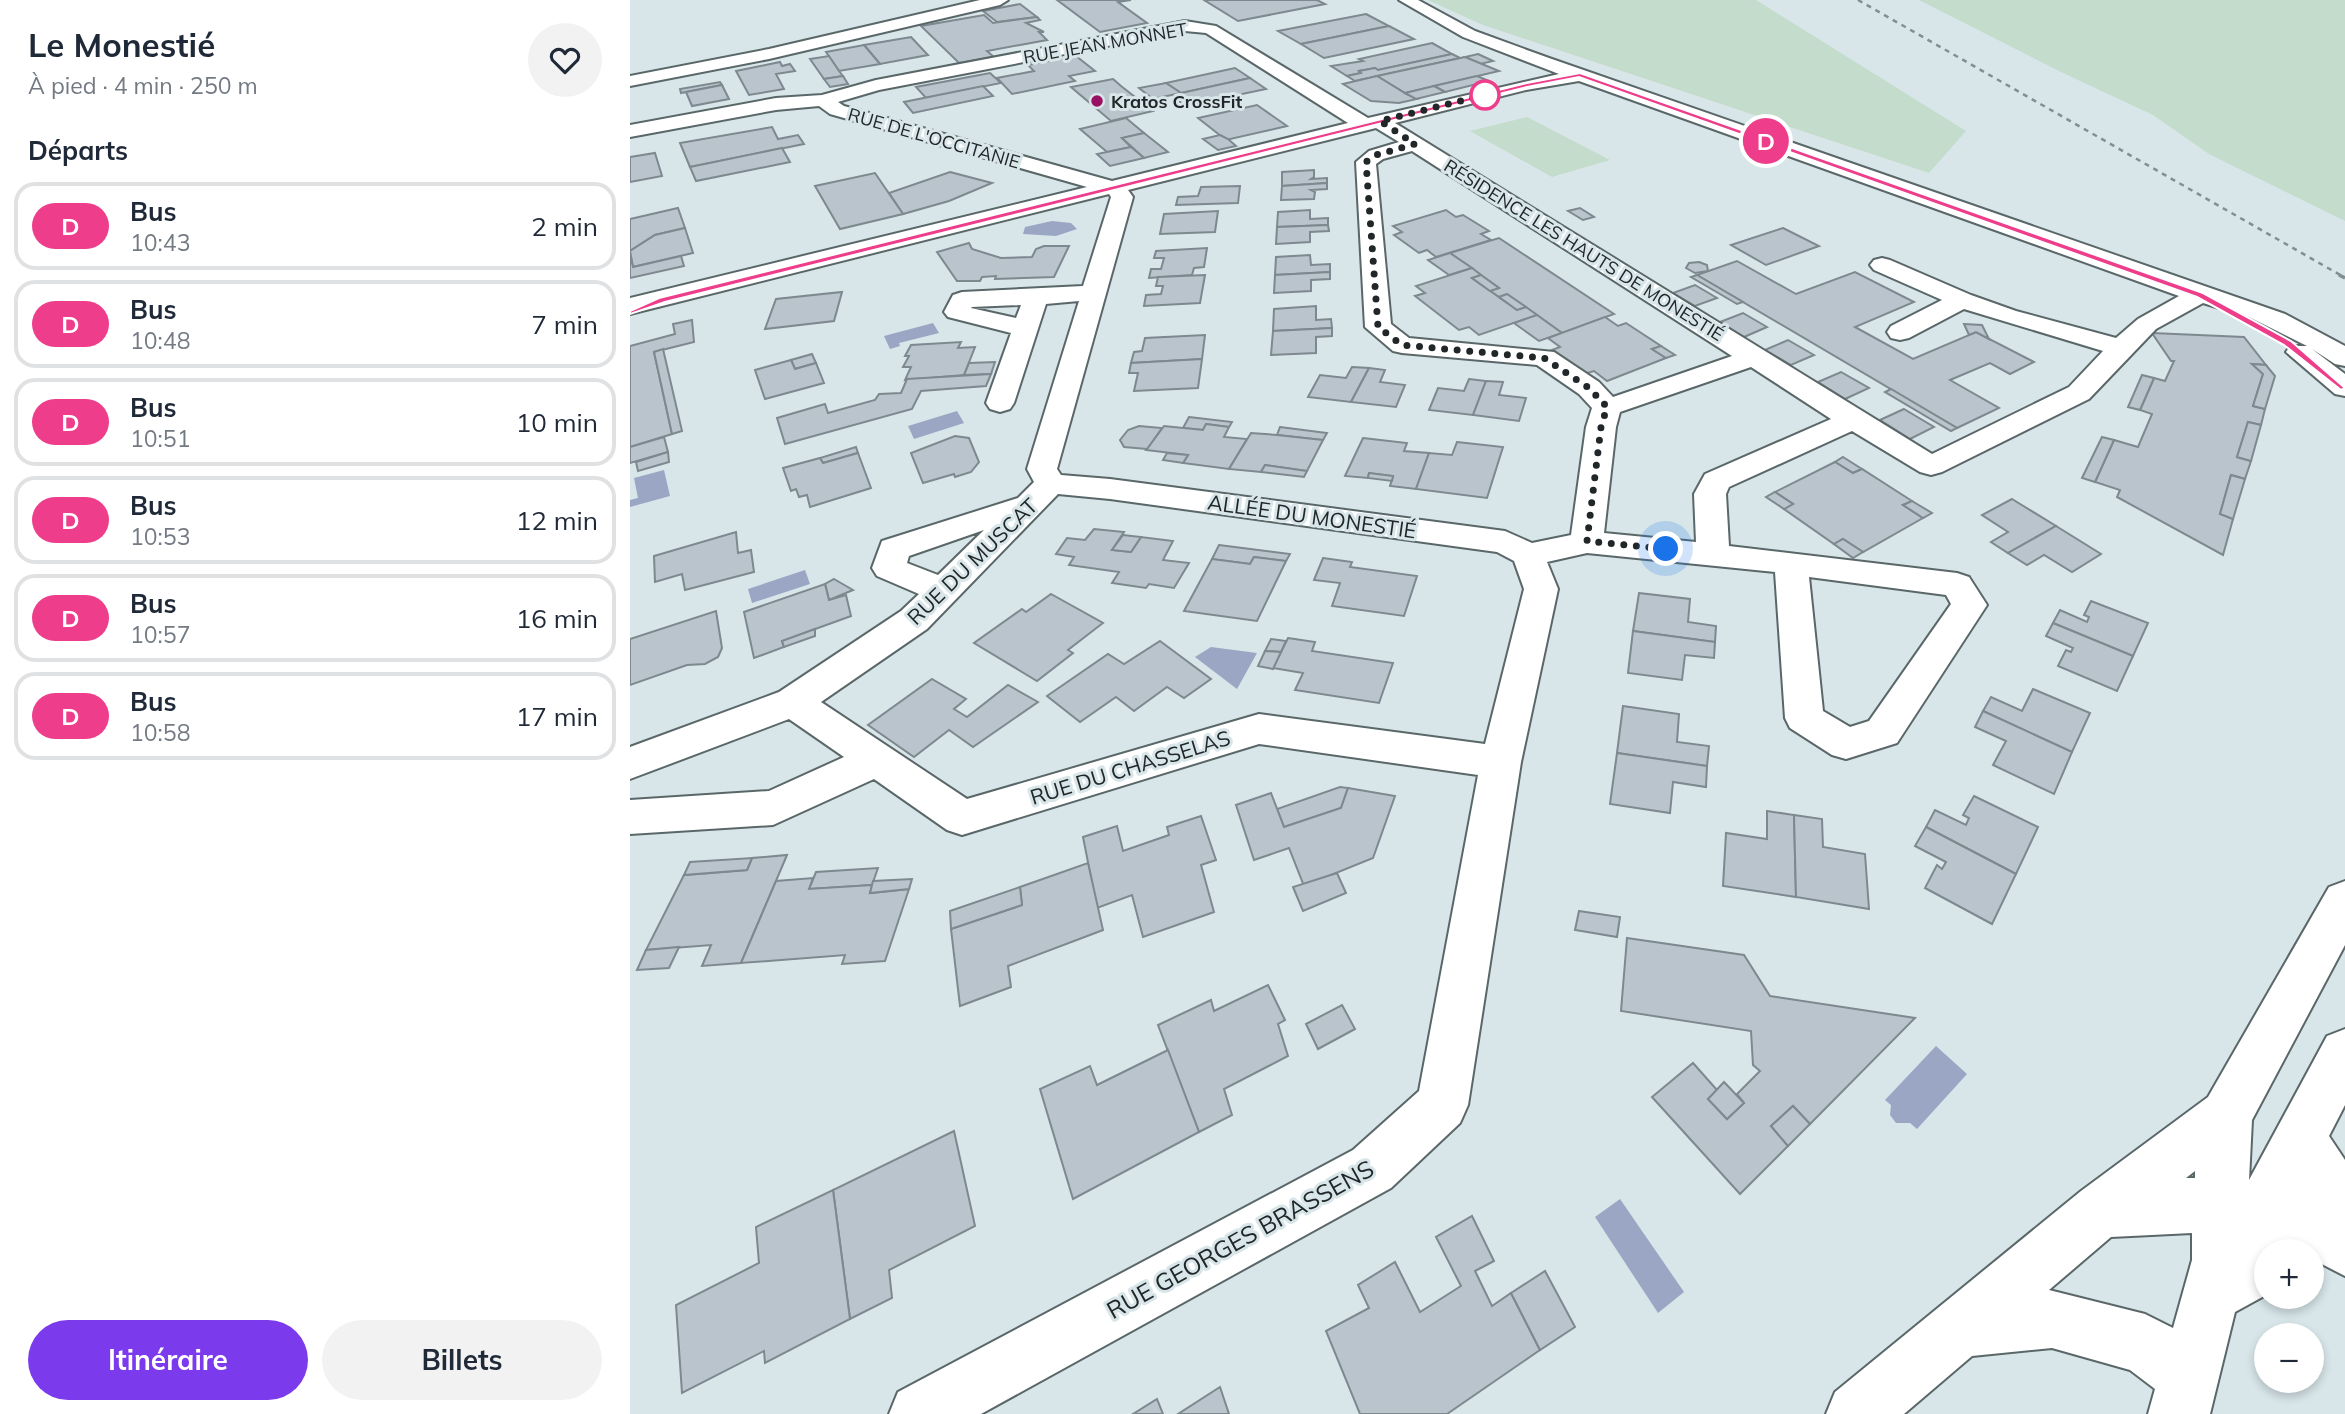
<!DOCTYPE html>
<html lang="fr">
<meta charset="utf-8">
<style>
:root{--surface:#fff;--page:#f2f2f3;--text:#1f2937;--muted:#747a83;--line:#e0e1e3;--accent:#7c3aed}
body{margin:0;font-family:Mulish,sans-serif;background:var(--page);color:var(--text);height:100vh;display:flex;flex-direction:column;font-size:26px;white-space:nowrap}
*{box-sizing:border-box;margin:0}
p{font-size:23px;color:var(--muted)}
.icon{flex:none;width:38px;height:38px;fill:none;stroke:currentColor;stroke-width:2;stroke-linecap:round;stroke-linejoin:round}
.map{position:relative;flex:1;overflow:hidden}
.sheet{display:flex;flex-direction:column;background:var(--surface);width:630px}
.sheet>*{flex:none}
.badge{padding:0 14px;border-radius:23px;font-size:24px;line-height:46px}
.fabs{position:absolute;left:1624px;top:1239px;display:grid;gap:14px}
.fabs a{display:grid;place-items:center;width:70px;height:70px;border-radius:50%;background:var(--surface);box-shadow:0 4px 10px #0003;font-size:35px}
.you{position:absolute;width:35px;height:35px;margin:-18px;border:5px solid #fff;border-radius:50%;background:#1a73e8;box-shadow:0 0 0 10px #1a73e833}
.map>.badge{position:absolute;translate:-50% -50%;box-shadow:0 0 0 4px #fff}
h2{padding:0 28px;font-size:26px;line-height:63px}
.round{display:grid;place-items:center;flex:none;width:74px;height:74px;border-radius:37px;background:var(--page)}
.overview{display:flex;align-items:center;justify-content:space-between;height:119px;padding:0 28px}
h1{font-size:33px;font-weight:700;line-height:52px}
.action{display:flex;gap:14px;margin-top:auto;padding:14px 28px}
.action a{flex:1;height:80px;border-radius:42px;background:var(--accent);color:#fff;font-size:28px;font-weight:700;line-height:80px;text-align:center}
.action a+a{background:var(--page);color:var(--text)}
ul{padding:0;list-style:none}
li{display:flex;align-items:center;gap:21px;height:88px;margin:0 14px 10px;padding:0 14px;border:4px solid var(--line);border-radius:21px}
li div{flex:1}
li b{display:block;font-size:26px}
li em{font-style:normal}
li .badge{min-width:77px;font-weight:700;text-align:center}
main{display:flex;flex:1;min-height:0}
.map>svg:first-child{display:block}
</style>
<main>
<section class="sheet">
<div class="overview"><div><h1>Le Monestié</h1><p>À pied · 4 min · 250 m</p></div><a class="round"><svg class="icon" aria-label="heart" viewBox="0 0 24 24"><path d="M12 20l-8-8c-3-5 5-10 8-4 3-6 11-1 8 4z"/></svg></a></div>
<h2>Départs</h2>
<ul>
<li><span class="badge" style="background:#ee3d8a;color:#fff">D</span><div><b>Bus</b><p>10:43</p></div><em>2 min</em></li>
<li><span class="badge" style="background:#ee3d8a;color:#fff">D</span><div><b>Bus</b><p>10:48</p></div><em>7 min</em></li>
<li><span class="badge" style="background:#ee3d8a;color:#fff">D</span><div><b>Bus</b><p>10:51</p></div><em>10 min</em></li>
<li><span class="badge" style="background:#ee3d8a;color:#fff">D</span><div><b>Bus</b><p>10:53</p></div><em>12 min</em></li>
<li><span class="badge" style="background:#ee3d8a;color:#fff">D</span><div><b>Bus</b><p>10:57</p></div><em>16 min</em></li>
<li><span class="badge" style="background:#ee3d8a;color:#fff">D</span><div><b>Bus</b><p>10:58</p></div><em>17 min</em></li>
</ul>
<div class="action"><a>Itinéraire</a><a>Billets</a></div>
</section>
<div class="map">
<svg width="1715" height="1414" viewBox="0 0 1715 1414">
<rect width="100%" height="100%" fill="#d8e6e9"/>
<g fill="#c4dccb">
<path d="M798,0H1126L1336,131L1299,173L853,25Z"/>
<path d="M1289,0H1715V221L1579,154L1523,115L1431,72Z"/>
<path d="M897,117L980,160L922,177L840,131Z"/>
</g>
<g fill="#9aa6c4">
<path d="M422,221L441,223L447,229L426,236L393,234L395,227Z"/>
<path d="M303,323L309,333L269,343L270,346L260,349L254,336Z"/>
<path d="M327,411L334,423L284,439L278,426Z"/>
<path d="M34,470L40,496L0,507V500L8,498L4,478Z"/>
<path d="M175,570L180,584L122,603L118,589Z"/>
<path d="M581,647L627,653L607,689L565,657Z"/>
<path d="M1306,1046L1337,1074L1287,1129L1280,1123H1266L1260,1115L1261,1105L1255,1100Z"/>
<path d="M990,1199L1054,1292L1028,1313L965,1217Z"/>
</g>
<g fill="#bac4cc" stroke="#7e888f" stroke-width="2">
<path d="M427,0H501L488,2L517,23L470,32Z"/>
<path d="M574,0H687L695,4L608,21Z"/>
<path d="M390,4L407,17L367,22L353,11Z"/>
<path d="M736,14L759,26L671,44L648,31Z"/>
<path d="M354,15L363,23L407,17L410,20L396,23L414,32H409L417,40L357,51L364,57L329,63L291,26Z"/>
<path d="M759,26L784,39L694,58L671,44Z"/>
<path d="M281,37L298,55L250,64L234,45Z"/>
<path d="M802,43L822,54L748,70L745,68L729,71L731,73L717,76L701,66L733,61L729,59Z"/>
<path d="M234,45L250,64L209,71L196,52Z"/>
<path d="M822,54L830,58L725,81L717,76L731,73L729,71L745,68L748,70Z"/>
<path d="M848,54L863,61L850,64L835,57Z"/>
<path d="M199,56L209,71L213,76L194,79L180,59Z"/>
<path d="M446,56L465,71L439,76L445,81L382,94L367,78L404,71L398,65Z"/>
<path d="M835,57L869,71L775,93L747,76Z"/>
<path d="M150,62L152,66L160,64L165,71L146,74L154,89L119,95L106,71Z"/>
<path d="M605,68L620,78L551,93L536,83Z"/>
<path d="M360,73L371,83L296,98L286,87Z"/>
<path d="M213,76L218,84L200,87L194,79Z"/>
<path d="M747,76L775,93L787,99L769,103L741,101L713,84Z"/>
<path d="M847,76L859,81L815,92L804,86Z"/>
<path d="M620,78L636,89L555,106L542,95Z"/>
<path d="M483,79L491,86L523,111L481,121L441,87Z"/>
<path d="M90,82L92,85L51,93L50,89Z"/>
<path d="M536,83L551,93L523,99L509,88Z"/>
<path d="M92,85L99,99L62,106L56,92Z"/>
<path d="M353,86L363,96L283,113L274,102Z"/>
<path d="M804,86L815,92L786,99L775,93Z"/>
<path d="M627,105L657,126L596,140L568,118Z"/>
<path d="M496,118L514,133L492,138L501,147L477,152L450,129Z"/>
<path d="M142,127L148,139L168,135L174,144L60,167L50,143Z"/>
<path d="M514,133L538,152L514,158L492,138Z"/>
<path d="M590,135L598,139L606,146L588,150L573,139Z"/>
<path d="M501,147L514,158L480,166L467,154Z"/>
<path d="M152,148L160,162L66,181L60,167Z"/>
<path d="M25,153L32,176L0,182V157Z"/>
<path d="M684,170V177L681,179L697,178V183L652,186V172Z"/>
<path d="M320,172L362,183L319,201L273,214L259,193Z"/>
<path d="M245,173L273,214L210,229L185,186Z"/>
<path d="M697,183V189L681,190L685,192L684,199L651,200L652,186Z"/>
<path d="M610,186L608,203L546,205L548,197L568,196L571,187Z"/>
<path d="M48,208L55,228L25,235L0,251V219Z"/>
<path d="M950,208L964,217L953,220L938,211Z"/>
<path d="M680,210V219L698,218V225L647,227L648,212Z"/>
<path d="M816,210L826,217L833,215L859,231L851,234L861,240L806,257L797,250L789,253L764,235L772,232L763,226Z"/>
<path d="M588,211L585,232L530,234L534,214Z"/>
<path d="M698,225L699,231L680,232V242L646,244L647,227Z"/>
<path d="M55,228L63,253L3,267L0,251L25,235Z"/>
<path d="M1153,228L1189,246L1136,265L1101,245Z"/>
<path d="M869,238L984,314L932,333L877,294L869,297L860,291L869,288L820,253Z"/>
<path d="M339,243L342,249L371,258L402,257L406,249L414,246H439L424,277L365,279L366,276L352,277L350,281H327L307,252Z"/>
<path d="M577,248L574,267L564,268L562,275L519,278L521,269H531L534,258H524L526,251Z"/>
<path d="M820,253L842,268L819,275L798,260Z"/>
<path d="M0,254L3,267L51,256L54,266L0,278Z"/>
<path d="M680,255L681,265L700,264V272L645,275L646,257Z"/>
<path d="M1107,261L1166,294L1225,272L1284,302L1225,327L1283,359L1346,332L1404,362L1380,374L1360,363L1320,380L1369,408L1327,428L1067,275Z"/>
<path d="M1069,262L1077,265L1078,271L1065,273L1056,268L1059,263Z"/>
<path d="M842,268L851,275L842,278L887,310L896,307L907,315L849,335L839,327L829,330L785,296L795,293L786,286Z"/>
<path d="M700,272V279L681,280V291L644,293L645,275Z"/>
<path d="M575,275L570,303L514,306L516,295L531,294L533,286H526L528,277Z"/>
<path d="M851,275L869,288L860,291L842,278Z"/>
<path d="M1067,275L1113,302L1107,304L1061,277Z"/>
<path d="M1065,285L1087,298L1065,306L1043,293Z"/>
<path d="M212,292L204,321L135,329L146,299Z"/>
<path d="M877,294L896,307L887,310L869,297Z"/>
<path d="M686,306V320L701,319L702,328L643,331L644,309Z"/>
<path d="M1113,313L1137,327L1114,337L1090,322Z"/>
<path d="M907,315L932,333L909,341L884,323Z"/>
<path d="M975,317L988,326L996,323L1031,346L1022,349L1036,358L977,381L964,371L954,374L922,350L930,347L918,338Z"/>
<path d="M62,320L64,342L24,352L42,434L0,447V346L45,334L43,324Z"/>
<path d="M1334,324L1352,325L1359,339L1346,332L1339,335Z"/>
<path d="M702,328V336L686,337V353L641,355L643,331Z"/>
<path d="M1522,333L1614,337L1636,365L1622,364L1633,374L1623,406L1635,409L1631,425L1618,422L1607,457L1621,461L1615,479L1601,475L1590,514L1603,519L1593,555L1487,497L1490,490L1465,482L1484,440L1508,447L1522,414L1510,410L1524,378L1535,381L1544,361H1541Z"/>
<path d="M575,335L572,359L501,363L504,352L512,351L515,338Z"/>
<path d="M1158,340L1184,355L1161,365L1135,350Z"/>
<path d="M331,342L328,348L345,347L334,375L275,380L281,367H273L279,356H275L281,345Z"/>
<path d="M1031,346L1045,355L1036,358L1022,349Z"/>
<path d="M33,349L52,431L42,434L24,352Z"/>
<path d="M182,354L186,363L165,369L161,360Z"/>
<path d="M572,359L568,388L504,391L508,373H499L501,363Z"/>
<path d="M161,360L165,369L186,363L194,383L135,399L125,370Z"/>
<path d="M365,362L361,374L334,375L339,363Z"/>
<path d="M1622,364L1636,365L1645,376L1635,409L1623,406L1633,374Z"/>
<path d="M722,367L739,368L721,402L678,397L690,375L716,378Z"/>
<path d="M739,368L755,370L750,382L775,385L766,407L721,402Z"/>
<path d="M1211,372L1239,388L1215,399L1188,382Z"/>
<path d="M361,374L356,386L291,391L282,409L155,444L147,418L195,404L198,413L245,400L249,394L271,393L277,379Z"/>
<path d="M1512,375L1524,378L1510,410L1498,407Z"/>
<path d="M839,379L856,381L843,415L799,410L808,388L834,391Z"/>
<path d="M856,381L873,382L869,395L896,398L889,421L843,415Z"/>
<path d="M1261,389L1327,428L1321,431L1255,392Z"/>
<path d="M1274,409L1304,427L1280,439L1250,420Z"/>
<path d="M559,417L602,422L599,427L576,424L573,430L553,428Z"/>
<path d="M1618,422L1631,425L1621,461L1607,457Z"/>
<path d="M576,424L599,427L594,437L617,439L599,469L553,463L558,455L516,450L534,426L573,430Z"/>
<path d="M509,426L532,428L517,449L494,447L490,440L498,430Z"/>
<path d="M650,427L697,433L693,440L647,435Z"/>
<path d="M621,433L647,435L693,440L677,471L635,465L631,472L599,469Z"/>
<path d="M325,436L339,438L349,462L341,472L325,477L324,474L293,483L281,453Z"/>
<path d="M34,437L38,452L0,463V447Z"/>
<path d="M1472,437L1484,440L1465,482L1452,478Z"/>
<path d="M733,438L777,443L774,451L799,453L786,489L760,486L763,476L739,473L738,478L715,476Z"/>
<path d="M827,442L873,447L857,498L786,489L799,453L822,455Z"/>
<path d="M226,447L228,453L193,463L190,458Z"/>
<path d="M38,452L39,462L8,471L6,462Z"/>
<path d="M228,453L241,488L180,507L177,495L169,497L166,489L161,491L153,468L190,458L193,463Z"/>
<path d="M537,453L558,455L553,463L533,460Z"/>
<path d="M1213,457L1232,469L1223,473L1205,462Z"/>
<path d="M1205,462L1223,473L1232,469L1282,501L1273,505L1293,518L1233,552L1213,539L1204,544L1154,509L1163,504L1145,492Z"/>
<path d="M635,465L677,471L674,477L631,472Z"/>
<path d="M739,473L763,476L762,481L738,478Z"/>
<path d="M1601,475L1615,479L1603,519L1590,514Z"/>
<path d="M1145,492L1163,504L1154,509L1136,497Z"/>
<path d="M1382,499L1426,526L1378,553L1361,542L1378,532L1352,515Z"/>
<path d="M1282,501L1302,513L1293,518L1273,505Z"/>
<path d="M1426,526L1471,554L1442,572L1414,555L1397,565L1378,553Z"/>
<path d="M464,529L494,532L482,550L501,552L511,537L543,541L533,560L559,563L544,588L519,584L516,588L482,583L489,572L439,565L444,557L426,554L437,538L455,540Z"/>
<path d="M106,532L108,553L121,550L124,572L55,590L52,574L25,582L24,556Z"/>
<path d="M493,535L511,537L501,552L482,550Z"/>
<path d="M1213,539L1233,552L1223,558L1204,544Z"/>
<path d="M589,545L660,554L656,561L624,557L620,564L582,559Z"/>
<path d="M624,557L656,561L627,621L554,611L582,559L620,564Z"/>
<path d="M693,558L722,562L720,567L787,576L774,616L702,606L710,583L684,580Z"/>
<path d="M204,579L223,590L199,600L195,584Z"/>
<path d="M195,584L199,600L216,595L221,616L152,641L154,647L124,658L114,612Z"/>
<path d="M1009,593L1060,599L1058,622L1086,626L1085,642L1003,631Z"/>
<path d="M421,594L473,623L438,650L443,653L407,681L344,643L392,609L396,612Z"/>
<path d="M1461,601L1518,623L1503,656L1423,623L1430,610L1457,622L1459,617L1454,615Z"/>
<path d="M86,611L92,648L88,657L75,664L57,665L0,685V639Z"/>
<path d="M1423,623L1503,656L1487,691L1428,666L1436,650L1441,652L1443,648L1416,636Z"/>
<path d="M185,629V636L154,647L152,641Z"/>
<path d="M1003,631L1085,642L1084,658L1055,655L1052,680L998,673Z"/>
<path d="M658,638L685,642L682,651L763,663L749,703L665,690L673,673L643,668Z"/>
<path d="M641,639L656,641L651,652L635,651Z"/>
<path d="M530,641L581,679L554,698L537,687L504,711L486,697L450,722L417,696L478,654L494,664Z"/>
<path d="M635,651L651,652L643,669L628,666Z"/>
<path d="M302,679L336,699L324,709L337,717L378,685L408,702L343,747L319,730L284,757L238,725Z"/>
<path d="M1403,689L1460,713L1442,752L1353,711L1361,697L1392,711Z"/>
<path d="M993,706L1049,714L1047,742L1079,746L1077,766L987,753Z"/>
<path d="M1353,711L1442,752L1424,794L1363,765L1376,741L1345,727Z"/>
<path d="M987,753L1077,766L1076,787L1043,782L1040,813L980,804Z"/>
<path d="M710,787L718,788L711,808L654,827L647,809Z"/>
<path d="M718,788L765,796L743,858L674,886L659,848L624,860L606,805L641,793L654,827L711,808Z"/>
<path d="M1344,796L1408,827L1386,874L1296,827L1305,810L1336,825L1339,818L1333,815Z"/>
<path d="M1137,811L1164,815L1166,897L1093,886L1096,833L1137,839Z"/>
<path d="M1164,815L1192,819L1193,847L1235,854L1239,909L1166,897Z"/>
<path d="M571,816L586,860L571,865L584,912L513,937L502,895L467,908L453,837L487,826L493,851L539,835L537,827Z"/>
<path d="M1296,827L1386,874L1362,924L1295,888L1307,865L1312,869L1316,862L1285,846Z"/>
<path d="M157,855L111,963L72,966L81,945L16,950L54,875L117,870L122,858Z"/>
<path d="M122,858L117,870L54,875L60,862Z"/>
<path d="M458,863L473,930L378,966L381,987L330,1006L321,929L392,905L390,887Z"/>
<path d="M248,868L242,885L179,889L186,872Z"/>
<path d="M707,873L716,893L673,911L663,887Z"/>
<path d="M183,878L179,889L242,885L240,893L279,889L255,961L212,964L215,955L111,963L146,881Z"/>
<path d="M282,879L279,889L240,893L243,881Z"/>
<path d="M390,887L392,905L321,929L320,911Z"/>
<path d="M949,911L990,917L987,937L945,930Z"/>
<path d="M997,938L1114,955L1140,996L1285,1018L1180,1124L1163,1106L1141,1126L1158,1146L1110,1194L1022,1097L1063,1063L1087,1090L1078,1099L1097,1119L1114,1103L1107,1094L1130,1071L1123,1065L1121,1031L991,1011Z"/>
<path d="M49,947L39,968L7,970L16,950Z"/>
<path d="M638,985L655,1020L648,1024L658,1056L594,1089L602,1115L569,1132L528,1025L581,1000L584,1011Z"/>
<path d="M712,1005L725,1029L688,1049L676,1024Z"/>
<path d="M538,1050L569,1132L443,1199L410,1089L460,1066L467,1085Z"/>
<path d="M1094,1082L1114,1103L1097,1119L1078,1099Z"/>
<path d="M1163,1106L1180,1124L1158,1146L1141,1126Z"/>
<path d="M324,1131L345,1226L259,1270L262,1298L220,1319L203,1190Z"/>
<path d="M203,1190L220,1319L135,1363L134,1351L52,1393L46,1305L129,1263L126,1227Z"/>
<path d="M842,1216L864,1261L845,1271L862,1306L881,1293L910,1350L817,1414H730L696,1331L739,1308L728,1285L765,1262L790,1312L831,1286L806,1237Z"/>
<path d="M915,1271L945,1327L910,1350L881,1293Z"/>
<path d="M590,1387L599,1414H548Z"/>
<path d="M527,1399L533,1414H503Z"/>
</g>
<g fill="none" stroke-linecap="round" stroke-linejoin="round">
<defs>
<g id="minor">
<path d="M350,0H378L370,5L139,59L0,86V76L139,49Z"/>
<path d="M769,0H788L845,31L919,58L1655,314L1715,346V366L1705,364L1682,349L1715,374V396L1705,394L1656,352L1660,346H1677L1619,317L1573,303L1526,329L1459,399L1312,472L1301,475L1290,472L1222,431L1099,487L1096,494L1099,546L1327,573L1339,577L1357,605L1267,743L1216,759L1202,755L1160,728L1155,718L1145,572L957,553L917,562L928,589L891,762L838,1105L830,1123L761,1188L351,1414H259L268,1392L723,1150L789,1091L848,775L629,744L332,835L317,830L244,779L143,825L0,834V800L139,791L214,757L159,719L0,779V747L149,692L271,611L289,594L247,576L242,568L252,541L388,498L404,482L397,469L449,301L416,304L384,403L380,409L370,412L360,409L356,403L381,333L318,317L314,312L323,295L332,292L453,286L481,197L479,194L0,314V298L457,187L200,114L189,106L146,110L0,137V125L146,98L192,95L246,80L555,21L586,26L738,118L929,74L833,37ZM555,31L576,33L718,123L482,181L214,106L208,102L249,90ZM949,81L1549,296L1508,319L1486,338L1386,311L1341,295L1260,260L1252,258L1244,260L1240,265L1244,270L1312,300L1261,326L1257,332L1261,338L1270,340L1279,338L1334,309L1473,351L1439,387L1302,454L765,123L896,90ZM746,128L769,142L739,151L726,162L735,327L763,351L772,353L907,365L949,394L962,408L956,427L941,535L902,543L875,531L480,479L431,475L427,469L503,197L498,190ZM782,151L1102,356L983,397L969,382L924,352L779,338L761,324L746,164L753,159ZM391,305L386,318L341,308L342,307ZM1121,367L1201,419L1075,474L1064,494L1066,542L974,533L986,427L990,412ZM428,494L480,499L867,552L884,561L894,589L855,744L629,714L337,799L191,702L297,629ZM354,530L308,575L277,563L279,556ZM1179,577L1316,595L1321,604L1239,721L1220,727L1193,711Z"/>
<path d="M1715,881V945L1622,1120L1619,1180L1697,1036L1715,1029V1105L1699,1136L1715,1160V1276L1682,1259V1251C1669,1251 1663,1244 1651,1242L1656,1244L1659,1251H1636V1295L1605,1312L1580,1414H1518L1525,1389L1500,1370L1422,1348L1342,1356L1274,1414H1196L1205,1392L1451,1191L1578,1097L1699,887ZM1565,1171V1178H1556ZM1562,1233V1260L1543,1328L1515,1314L1419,1290L1481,1237Z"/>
</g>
</defs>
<use href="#minor" stroke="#5a6769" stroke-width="4"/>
<use href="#minor" fill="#fff" fill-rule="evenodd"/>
<path stroke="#838e90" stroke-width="2.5" stroke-dasharray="5 5" stroke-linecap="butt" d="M1228,0L1712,276"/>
<path stroke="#838e90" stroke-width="3.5" stroke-dasharray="9 9" stroke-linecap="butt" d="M1709,275L1715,278"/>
</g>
<path fill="#ee3d8a" stroke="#fff" stroke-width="2" d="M950,73L1573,293L1661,341L1715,388L1711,390L1654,345L1567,297L949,77L897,87L35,302L0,314V311L29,298L897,83Z"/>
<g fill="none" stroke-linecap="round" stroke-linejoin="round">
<path stroke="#212728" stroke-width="7" stroke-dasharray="0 12.6" d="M855,95L750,121L785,144L746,155L736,162L748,327L772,345L914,358L959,388L977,407L971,427L957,541L1036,549"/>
</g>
<circle fill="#fff" stroke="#ee3d8a" stroke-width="3.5" cx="855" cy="95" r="14"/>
<circle fill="#991063" stroke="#d8e6e9" stroke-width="2.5" cx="467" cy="101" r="7"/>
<g text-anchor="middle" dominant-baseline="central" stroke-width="6" stroke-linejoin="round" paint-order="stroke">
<g font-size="18" fill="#212728" stroke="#d8e6e9">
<text transform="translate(475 43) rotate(-10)">RUE JEAN MONNET</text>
<text transform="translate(304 138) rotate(16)">RUE DE L'OCCITANIE</text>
<text transform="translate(954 250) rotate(32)">RÉSIDENCE LES HAUTS DE MONESTIÉ</text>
</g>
<g font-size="18" font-weight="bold" fill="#212728" stroke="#d8e6e9" text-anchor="start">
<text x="481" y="101">Kratos CrossFit</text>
</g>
<g font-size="21" fill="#212728" stroke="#d8e6e9">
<text transform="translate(682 516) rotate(8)">ALLÉE DU MONESTIÉ</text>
<text transform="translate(342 561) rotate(-44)">RUE DU MUSCAT</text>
<text transform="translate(500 767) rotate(-17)">RUE DU CHASSELAS</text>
</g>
<g font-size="24" fill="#212728" stroke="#d8e6e9">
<text transform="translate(610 1239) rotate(-29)">RUE GEORGES BRASSENS</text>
</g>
</g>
</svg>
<div class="fabs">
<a>+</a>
<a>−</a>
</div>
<div class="you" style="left:1036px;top:549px"></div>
<b class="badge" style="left:1136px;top:141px;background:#ee3d8a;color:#fff">D</b>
</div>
</main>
